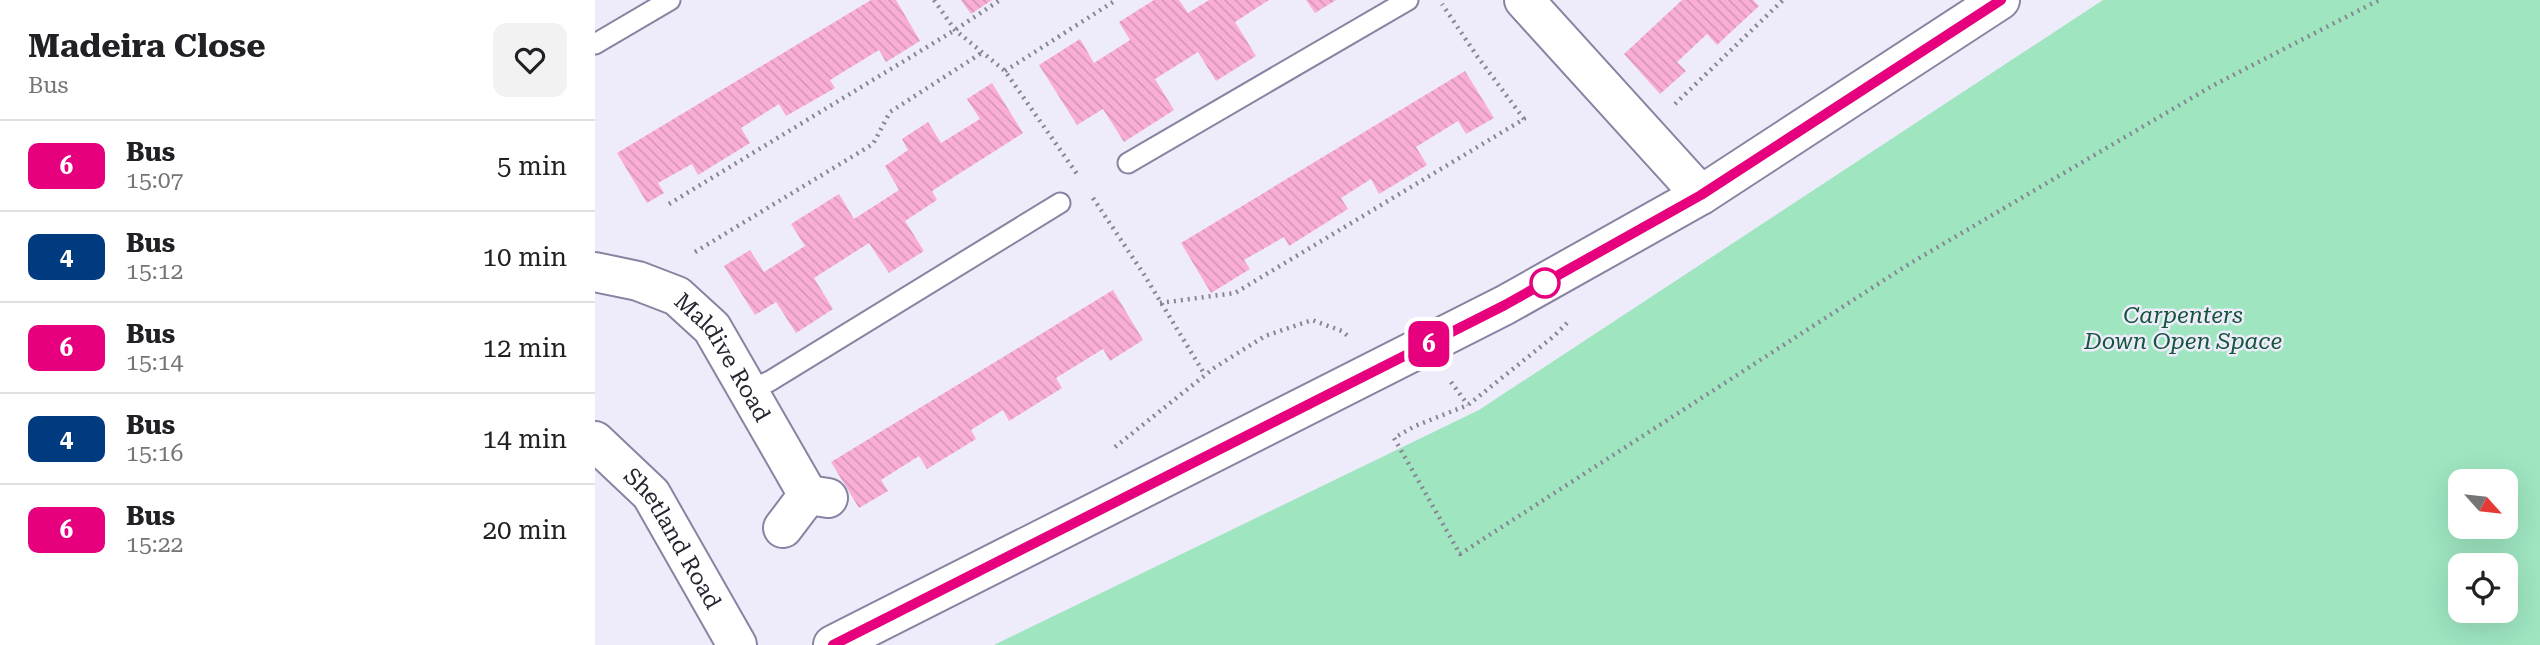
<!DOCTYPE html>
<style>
:root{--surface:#fff;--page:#f2f2f2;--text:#202124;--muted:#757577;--line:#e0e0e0}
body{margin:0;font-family:"Roboto Serif",serif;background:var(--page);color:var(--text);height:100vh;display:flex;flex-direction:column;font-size:26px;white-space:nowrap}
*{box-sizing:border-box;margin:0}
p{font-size:23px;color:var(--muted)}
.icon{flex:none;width:38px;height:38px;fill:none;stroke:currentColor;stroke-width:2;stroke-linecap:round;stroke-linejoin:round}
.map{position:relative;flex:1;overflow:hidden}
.panel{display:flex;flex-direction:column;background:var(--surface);width:595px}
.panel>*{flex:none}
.badge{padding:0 14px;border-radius:10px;font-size:24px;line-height:46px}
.needle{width:46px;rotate:117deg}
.fabs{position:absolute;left:1853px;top:469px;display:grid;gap:14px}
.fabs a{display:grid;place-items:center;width:70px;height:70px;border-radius:14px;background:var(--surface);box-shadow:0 7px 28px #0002;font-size:35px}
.map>.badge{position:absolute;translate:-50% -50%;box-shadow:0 0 0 4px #fff}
.round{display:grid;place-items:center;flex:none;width:74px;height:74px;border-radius:14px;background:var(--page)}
.summary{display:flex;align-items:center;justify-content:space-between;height:119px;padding:0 28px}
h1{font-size:33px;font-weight:700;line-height:52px}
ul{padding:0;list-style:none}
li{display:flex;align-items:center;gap:21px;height:91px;padding:0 28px;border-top:2px solid var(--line)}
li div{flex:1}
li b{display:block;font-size:26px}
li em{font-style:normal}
li .badge{min-width:77px;font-weight:700;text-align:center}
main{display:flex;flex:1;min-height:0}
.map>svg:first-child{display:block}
</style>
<main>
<section class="panel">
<div class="summary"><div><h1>Madeira Close</h1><p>Bus</p></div><a class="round"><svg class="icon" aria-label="heart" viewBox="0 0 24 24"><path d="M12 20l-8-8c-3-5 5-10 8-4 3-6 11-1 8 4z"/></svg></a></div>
<ul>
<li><span class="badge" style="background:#e6007e;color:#fff">6</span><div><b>Bus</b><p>15:07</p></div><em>5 min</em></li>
<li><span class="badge" style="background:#003b80;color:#fff">4</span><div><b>Bus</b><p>15:12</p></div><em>10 min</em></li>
<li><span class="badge" style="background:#e6007e;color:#fff">6</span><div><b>Bus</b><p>15:14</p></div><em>12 min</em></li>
<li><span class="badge" style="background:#003b80;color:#fff">4</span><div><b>Bus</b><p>15:16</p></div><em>14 min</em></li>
<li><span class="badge" style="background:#e6007e;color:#fff">6</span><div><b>Bus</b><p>15:22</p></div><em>20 min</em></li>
</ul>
</section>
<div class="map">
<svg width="1945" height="645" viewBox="0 0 1945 645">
<defs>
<pattern id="building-back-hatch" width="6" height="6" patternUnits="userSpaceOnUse" patternTransform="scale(1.75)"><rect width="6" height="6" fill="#faaed6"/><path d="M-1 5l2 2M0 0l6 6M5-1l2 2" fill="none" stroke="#d696b8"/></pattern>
</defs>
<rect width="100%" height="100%" fill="#eeecfa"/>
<path fill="#9ee5c0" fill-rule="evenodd" d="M1508,0H1945V645H399L884,410ZM1866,481H1911V527H1866ZM1866,565H1911V611H1866Z"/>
<g fill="url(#building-back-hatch)">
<path d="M276,0H301L325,41L291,62L284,50L235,80L240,88L191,116L184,104L146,128L155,143L103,175L97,164L63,183L69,193L52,203L22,153Z"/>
<path d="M366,0H397L376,14Z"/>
<path d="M559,0H584L593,13L614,0H674L640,22L661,56L621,81L603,52L560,79L579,110L529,142L508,109L482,125L444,65L485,39L499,63L535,40L524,22Z"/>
<path d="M711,0H741L720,13Z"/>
<path d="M1087,0H1158L1164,6L1122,45L1112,34L1082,62L1091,71L1065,94L1029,54Z"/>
<path d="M870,71L899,118L871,134L863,121L821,147L832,165L784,194L776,179L746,198L753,209L694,246L689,237L649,260L655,269L616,293L586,243Z"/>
<path d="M397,83L428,133L337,191L342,200L310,221L329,251L294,273L274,243L219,278L238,309L201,333L181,302L160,315L129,266L155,250L169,272L210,246L196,224L244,194L259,219L304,190L290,166L313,150L307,139L333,122L346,143L385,119L372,99Z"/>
<path d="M518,290L548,340L515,361L508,349L461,378L467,388L414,421L408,410L376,430L381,439L332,469L324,456L286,480L293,491L264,508L236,462Z"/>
</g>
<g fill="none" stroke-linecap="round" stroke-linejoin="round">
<defs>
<g id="service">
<path d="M0,44L75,0"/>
<path d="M533,163L813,0"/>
<path d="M153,391L175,381L465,203"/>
</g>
<g id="minor">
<path d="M929,0L1106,195"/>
<path id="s1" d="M0,272L43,281L82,296L117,328L213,495"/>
<path id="s2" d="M0,441L56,494L142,645"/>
<path d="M188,528L213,495L233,498"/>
</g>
<path id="tertiary" d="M238,645L910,305L1106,195L1405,0"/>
</defs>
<use href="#service" stroke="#8883a2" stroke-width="23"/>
<use href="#minor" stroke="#8883a2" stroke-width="42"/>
<use href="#tertiary" stroke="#8883a2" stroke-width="42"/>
<g stroke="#888693" stroke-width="4.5" stroke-dasharray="2 5" stroke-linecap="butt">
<path d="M339,0L360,30L410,71L482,174"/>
<path d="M410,71L521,0"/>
<path d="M1080,104L1188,0"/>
<path d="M498,198L548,273L610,375"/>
<path d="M74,204L360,30L405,0"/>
<path d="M100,252L278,144L295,112L388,52"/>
<path d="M565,303L640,293L929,119L882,56L847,4"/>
<path d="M972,323L959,336L873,405L820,426L799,438L865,554L1314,264L1617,86L1784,0"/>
<path d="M856,382L873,405"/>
<path d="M520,447L619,368L670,336L717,320L747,331L753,336"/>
</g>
<use href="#service" stroke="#fff" stroke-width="19"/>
<use href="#minor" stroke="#fff" stroke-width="38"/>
<use href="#tertiary" stroke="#fff" stroke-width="38"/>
</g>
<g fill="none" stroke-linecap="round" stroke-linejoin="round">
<defs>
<path id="line" d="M238,645L910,305L1106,195L1406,0"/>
</defs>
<use href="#line" stroke="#fff" stroke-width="16"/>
<use href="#line" stroke="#e6007e" stroke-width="10"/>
</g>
<circle fill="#fff" stroke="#e6007e" stroke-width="3.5" cx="950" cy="283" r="14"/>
<g text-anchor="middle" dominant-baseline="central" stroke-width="5" stroke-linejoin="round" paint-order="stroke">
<g font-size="23" font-style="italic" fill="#14543a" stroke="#eeecfa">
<text x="1588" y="315">Carpenters<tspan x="1588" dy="26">Down Open Space</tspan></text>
</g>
<g font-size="23" fill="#262431" stroke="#eeecfa">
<text stroke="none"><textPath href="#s1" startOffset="163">Maldive Road</textPath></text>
<text stroke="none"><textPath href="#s2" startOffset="126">Shetland Road</textPath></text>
</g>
</g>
</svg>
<div class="fabs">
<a><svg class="needle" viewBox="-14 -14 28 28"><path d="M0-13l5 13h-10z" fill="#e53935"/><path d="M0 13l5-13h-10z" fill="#757577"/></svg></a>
<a><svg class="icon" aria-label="locate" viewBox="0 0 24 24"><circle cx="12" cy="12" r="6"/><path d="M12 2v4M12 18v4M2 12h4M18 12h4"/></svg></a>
</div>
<b class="badge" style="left:834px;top:344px;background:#e6007e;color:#fff">6</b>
</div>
</main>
